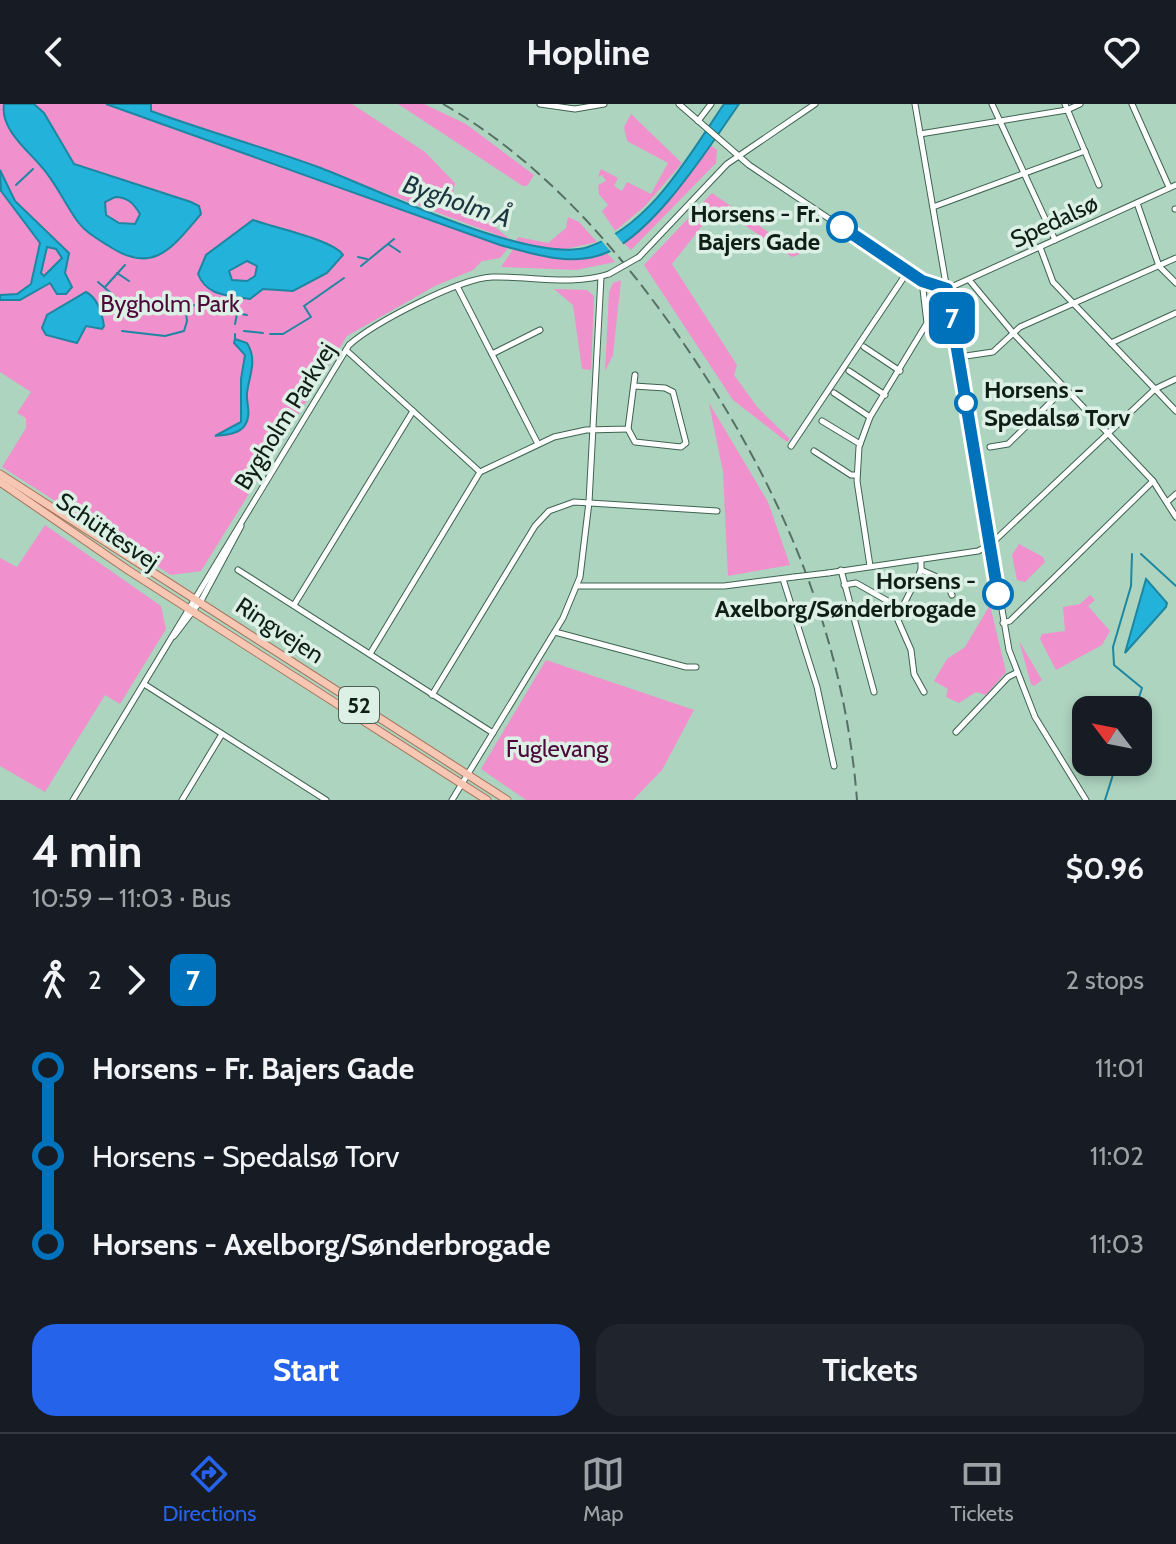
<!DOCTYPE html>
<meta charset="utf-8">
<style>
:root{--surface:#171b24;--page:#20242c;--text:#f1f3f6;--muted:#9ea1a6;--line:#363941;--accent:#2563eb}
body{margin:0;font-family:Cabin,sans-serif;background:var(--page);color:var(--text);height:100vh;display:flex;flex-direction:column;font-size:30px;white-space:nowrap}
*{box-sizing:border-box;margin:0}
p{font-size:26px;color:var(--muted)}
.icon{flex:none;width:44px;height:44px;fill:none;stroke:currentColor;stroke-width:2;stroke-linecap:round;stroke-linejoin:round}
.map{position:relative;height:696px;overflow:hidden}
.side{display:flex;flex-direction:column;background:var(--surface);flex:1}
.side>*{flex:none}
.badge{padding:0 16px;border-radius:12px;font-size:28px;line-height:52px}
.needle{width:52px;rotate:302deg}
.tools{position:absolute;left:1072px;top:592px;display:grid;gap:16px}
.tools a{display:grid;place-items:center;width:80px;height:80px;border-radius:16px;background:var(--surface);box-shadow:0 4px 12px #0003;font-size:40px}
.map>.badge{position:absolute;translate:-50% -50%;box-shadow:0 0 0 4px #fff}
.legs{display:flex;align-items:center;gap:12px;height:88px;padding:0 32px;font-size:26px}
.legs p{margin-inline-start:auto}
.overview{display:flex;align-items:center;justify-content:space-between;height:136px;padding:0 32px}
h1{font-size:44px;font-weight:800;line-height:60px}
.primary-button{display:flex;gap:16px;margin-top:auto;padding:16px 32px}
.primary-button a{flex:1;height:92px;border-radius:24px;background:var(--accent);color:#fff;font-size:32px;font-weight:800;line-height:92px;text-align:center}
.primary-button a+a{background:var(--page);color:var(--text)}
ul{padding:0 32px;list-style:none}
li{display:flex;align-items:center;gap:28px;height:88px;font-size:30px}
li i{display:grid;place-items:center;width:12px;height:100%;margin:0 10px;background:currentColor}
li i::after{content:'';width:20px;height:20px;margin:-10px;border:6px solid;border-radius:50%;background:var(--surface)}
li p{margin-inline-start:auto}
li:first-child i{background:linear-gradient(#0000 50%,currentColor 0)}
li:last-child i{background:linear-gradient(currentColor 50%,#0000 0)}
header{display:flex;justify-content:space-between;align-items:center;height:104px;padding:0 32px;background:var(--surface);font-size:36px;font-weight:800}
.tabs{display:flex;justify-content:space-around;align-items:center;height:112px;border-top:2px solid var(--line);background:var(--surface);font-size:22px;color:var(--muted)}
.tabs a{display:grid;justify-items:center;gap:4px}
.tabs .current{color:var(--accent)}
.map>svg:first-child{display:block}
</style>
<header><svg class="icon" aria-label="back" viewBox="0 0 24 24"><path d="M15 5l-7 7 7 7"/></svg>Hopline<svg class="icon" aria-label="heart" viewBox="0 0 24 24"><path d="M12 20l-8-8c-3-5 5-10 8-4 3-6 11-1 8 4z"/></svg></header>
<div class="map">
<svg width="1176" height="696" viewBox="0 0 1176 696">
<rect width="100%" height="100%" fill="#add4bf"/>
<g fill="#f090cd">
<path d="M0,0H106L509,143L500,154L482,157L473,166L435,182L347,232L201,467L171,471L2,363L26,324V314L17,309L31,288L0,268Z"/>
<path d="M151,0H352L425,48L455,79L453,89L511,136L318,64L151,7Z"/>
<path d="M398,0H424L466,20L534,71L527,82H523Z"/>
<path d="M631,10L682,59L645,102L615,127L602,107L608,101L599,90L598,81L606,77L602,71L598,73L601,65L618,74L614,82L622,87L627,78L651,90L668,59L627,37L624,23Z"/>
<path d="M710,41L717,46L716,59L631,146L622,137L682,81Z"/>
<path d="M712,89L800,150L792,153L717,103L672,160L737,261L734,271L758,304L790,335L787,338L733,296L644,161Z"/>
<path d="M568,113L579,118L597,138L557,147L516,137L518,133L548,139L566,124Z"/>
<path d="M514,144C543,152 578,163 606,148L615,158L576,166L501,163Z"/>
<path d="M621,176L613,251L605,267L609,188L613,179Z"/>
<path d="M554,185L587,186L594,192L591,266L582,265L573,201Z"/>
<path d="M709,299L768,398L790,461L728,472L723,368Z"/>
<path d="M45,421L161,502L166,525L120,600L105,591L45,688L0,662V454L17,463Z"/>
<path d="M1019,440L1043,453L1045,458L1025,478L1017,476L1012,451Z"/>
<path d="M1090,491L1095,496L1088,502L1110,527L1102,541L1056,566L1040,535L1042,530L1065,527L1063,503L1080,500Z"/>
<path d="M990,501L1006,568L986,591L976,588L959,599L946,593L948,585L934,577L947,555L965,543Z"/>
<path d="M1019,537L1042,576L1034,582L1031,580Z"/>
<path d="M546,556L694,606L662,666L633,696H526L481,665Z"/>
</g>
<g fill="#23b3da" stroke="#1d86a0" stroke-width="2" fill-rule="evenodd">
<path d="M4,0H34L44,9L74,60L191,98L199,102L201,110C174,141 155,171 112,144C100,136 87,130 78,118C64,99 56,78 40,61C26,45 0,24 4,0ZM115,93C128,93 134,100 140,110L135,120L119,119L106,111L105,98Z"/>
<path d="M106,0H151V7C206,27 263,43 318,63C377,85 532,161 588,143C651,122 689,51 724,0H739C709,43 649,139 597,152C564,161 531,149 500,141Z"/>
<path d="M0,66L15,97L69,149L65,169L72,183L66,190H57L50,179L20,196H0V191L17,190L31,180L40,139L1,87ZM47,143L56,145L62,154L44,172L41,169Z"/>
<path d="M253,116C272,123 334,136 343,151L327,169L293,187L263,185L250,195C229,191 207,193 198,170L206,151ZM247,157L257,162L255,172L247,177L232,176L229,167Z"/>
<path d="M86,188C98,194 102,209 104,222L102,225L86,222L77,239L46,231L42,224L47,211Z"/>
<path d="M235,235L247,239C258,257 249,271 247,289C246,299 252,311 245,321C240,330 225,331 215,332L241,318V275L245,251L234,239Z"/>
<path d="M1146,475L1167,499L1166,503L1125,549Z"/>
</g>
<path fill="#add4bf" d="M612,126L624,141L612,149L600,135Z"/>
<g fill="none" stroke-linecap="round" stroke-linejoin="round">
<g stroke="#1d86a0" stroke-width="2">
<path d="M16,81L33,65"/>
<path d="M388,140L400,148"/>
<path d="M358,153L367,155"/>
<path d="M361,162L394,135"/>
<path d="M117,169L129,177"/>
<path d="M98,178L127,203"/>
<path d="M105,183L125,161"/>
<path d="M166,196L247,211"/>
<path d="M235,220L237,210"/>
<path d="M122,227L165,232L184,227L187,217L185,199"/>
<path d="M244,227L263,229"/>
<path d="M235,230V235"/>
<path d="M270,230H283L311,213L304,202L344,174"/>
<path d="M1132,450L1131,482L1113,543L1114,561L1142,584L1135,606"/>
<path d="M1141,450L1176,482"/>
<path d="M1105,696L1117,658"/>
</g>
<defs>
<g id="minor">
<path d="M540,0L575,5L604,0"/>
<path d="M679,0L749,61L922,177L946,185"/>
<path d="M915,0L1009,546L1035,613L1086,696"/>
<path d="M992,0L1055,136"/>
<path d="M1065,0L1099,81"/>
<path d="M1132,0L1169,83"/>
<path d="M698,17L711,0"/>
<path d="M920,30L1067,6L1080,0"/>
<path d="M1137,99L1159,162L1176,179"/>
<path d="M933,103L1085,47"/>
<path d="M1175,105H1176"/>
<path d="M1040,143L1053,178L1176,307"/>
<path d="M639,153L727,60L815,0"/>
<path d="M970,177L1014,230L1153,377L1176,413"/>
<path d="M457,182L538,340"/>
<path d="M947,185L1176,81"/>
<path d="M1111,239L1176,209"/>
<path d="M864,243L900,267"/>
<path d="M346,246L480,368"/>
<path d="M492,250L540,226"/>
<path d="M959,253L993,248L1020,223L1176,154"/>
<path d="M849,267L885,291"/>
<path d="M834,289L870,313"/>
<path d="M822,317L860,340"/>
<path d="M628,325L635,338L681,343L686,339L673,288L665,284L634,282"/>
<path d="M791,342L908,167"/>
<path d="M990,343L1008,340L1065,284"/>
<path d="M814,347L851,371H857"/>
<path d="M1167,398L1176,390"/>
<path d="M921,456V466L897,514L911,546L914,570L924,588"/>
<path d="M870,462L857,377L859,343L870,313L927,219L922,177"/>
<path d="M238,466L493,629"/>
<path d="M841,466L874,588"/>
<path d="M921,466L946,477L952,491"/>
<path d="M828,469L978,447L990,441L1155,285L1176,275"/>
<path d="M783,475L817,583L834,662"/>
<path d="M844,481L856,479L900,504"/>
<path d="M577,482H724L794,473"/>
<path d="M294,501L413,307"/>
<path d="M1003,519L1010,517L1153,377"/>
<path d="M555,528L686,563H696"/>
<path d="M174,532L202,495L241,422"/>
<path d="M370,550L480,368L554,333L586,326L628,325L635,271"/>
<path d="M144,580L326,696"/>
<path d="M432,591L535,422L549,407L574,398L717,407"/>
<path d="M956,628L1008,573L1016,569"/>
<path d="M73,696L349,241C374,219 459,174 493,173C529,172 574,182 609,170"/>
<path d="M182,696L222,630"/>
<path d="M452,696L563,514L580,473L589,398L601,173"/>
</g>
<g id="major">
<path d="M0,370L507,696"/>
<path d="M0,378L128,466L487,696"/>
</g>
</defs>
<use href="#minor" stroke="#3f6351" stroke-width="7"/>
<use href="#major" stroke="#a4735b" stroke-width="9"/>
<use href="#minor" stroke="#fff" stroke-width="5"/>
<use href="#major" stroke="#f8c7b3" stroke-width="7"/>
<path stroke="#567063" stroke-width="2" stroke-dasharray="12 6" stroke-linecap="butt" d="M443,0C535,53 607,132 668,217C771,362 843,517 857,696"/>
<defs>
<g id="minor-bridge">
<path d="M609,170L639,153"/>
<path d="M794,473L828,469"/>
</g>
</defs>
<use href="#minor-bridge" stroke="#3f6351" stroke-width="7" stroke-linecap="butt"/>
<use href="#minor-bridge" stroke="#fff" stroke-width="5"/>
</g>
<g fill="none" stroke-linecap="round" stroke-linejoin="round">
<defs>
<path id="line-1" d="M842,123L922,177L947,185L998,490"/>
</defs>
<use href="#line-1" stroke="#fff" stroke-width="18"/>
<use href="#line-1" stroke="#0072bc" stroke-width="12"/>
</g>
<g fill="#fff" stroke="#0072bc" stroke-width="4">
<circle cx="842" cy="123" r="14"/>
<circle cx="966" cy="299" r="10"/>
<circle cx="998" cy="490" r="14"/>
</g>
<g text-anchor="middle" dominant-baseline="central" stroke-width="7" stroke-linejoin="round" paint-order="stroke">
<rect fill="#dcf0e5" stroke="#4c5d55" stroke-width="2" x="339" y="583" width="40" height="36" rx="6"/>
<g font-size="22" font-weight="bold" fill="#0f1e17">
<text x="359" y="601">52</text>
</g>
<g font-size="24" font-weight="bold" fill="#0f1e17" stroke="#dcf0e5" text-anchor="end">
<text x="820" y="109">Horsens - Fr.<tspan x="820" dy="28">Bajers Gade</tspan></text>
<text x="984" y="285" text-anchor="start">Horsens -<tspan x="984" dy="28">Spedalsø Torv</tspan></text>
<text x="976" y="476">Horsens -<tspan x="976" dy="28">Axelborg/Sønderbrogade</tspan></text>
</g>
<g font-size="24" fill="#0f1e17" stroke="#dcf0e5">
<text transform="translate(1054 117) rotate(-25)">Spedalsø</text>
<text transform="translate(285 312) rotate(-58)">Bygholm Parkvej</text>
<text transform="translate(108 427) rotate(34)">Schüttesvej</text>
<text transform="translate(280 526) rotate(33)">Ringvejen</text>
</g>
<g font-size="24" fill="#4c093a" stroke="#dcf0e5">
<text x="170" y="199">Bygholm Park</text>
<text x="557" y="644">Fuglevang</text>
</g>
<g font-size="26" font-style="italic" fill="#1b363f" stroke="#dcf0e5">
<text transform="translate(457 97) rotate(19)">Bygholm Å</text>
</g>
</g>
</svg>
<div class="tools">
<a><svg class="needle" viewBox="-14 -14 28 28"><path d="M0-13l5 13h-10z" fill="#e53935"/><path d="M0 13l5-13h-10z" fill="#9ea1a6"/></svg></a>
</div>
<b class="badge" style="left:952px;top:214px;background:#0072bc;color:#fff">7</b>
</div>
<section class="side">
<div class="overview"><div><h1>4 min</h1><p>10:59 – 11:03 · Bus</p></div><b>$0.96</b></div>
<div class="legs"><svg class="icon" aria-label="walk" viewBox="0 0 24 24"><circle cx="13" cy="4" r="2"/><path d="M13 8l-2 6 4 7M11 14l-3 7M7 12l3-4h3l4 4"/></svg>2<svg class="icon" aria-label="forward" viewBox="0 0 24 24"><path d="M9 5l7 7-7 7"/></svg><b class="badge" style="background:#0072bc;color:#fff">7</b><p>2 stops</p></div>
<ul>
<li><i style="color:#0072bc"></i><b>Horsens - Fr. Bajers Gade</b><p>11:01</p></li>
<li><i style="color:#0072bc"></i><span>Horsens - Spedalsø Torv</span><p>11:02</p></li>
<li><i style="color:#0072bc"></i><b>Horsens - Axelborg/Sønderbrogade</b><p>11:03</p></li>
</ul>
<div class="primary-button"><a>Start</a><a>Tickets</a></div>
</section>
<nav class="tabs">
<a class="current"><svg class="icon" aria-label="directions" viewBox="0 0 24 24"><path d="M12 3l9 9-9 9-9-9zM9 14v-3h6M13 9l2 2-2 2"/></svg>Directions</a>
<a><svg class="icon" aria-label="map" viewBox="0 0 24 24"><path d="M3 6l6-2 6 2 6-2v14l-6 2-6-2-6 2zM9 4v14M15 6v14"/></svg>Map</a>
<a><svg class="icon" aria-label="tickets" viewBox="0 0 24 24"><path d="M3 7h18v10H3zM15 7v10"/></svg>Tickets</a>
</nav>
